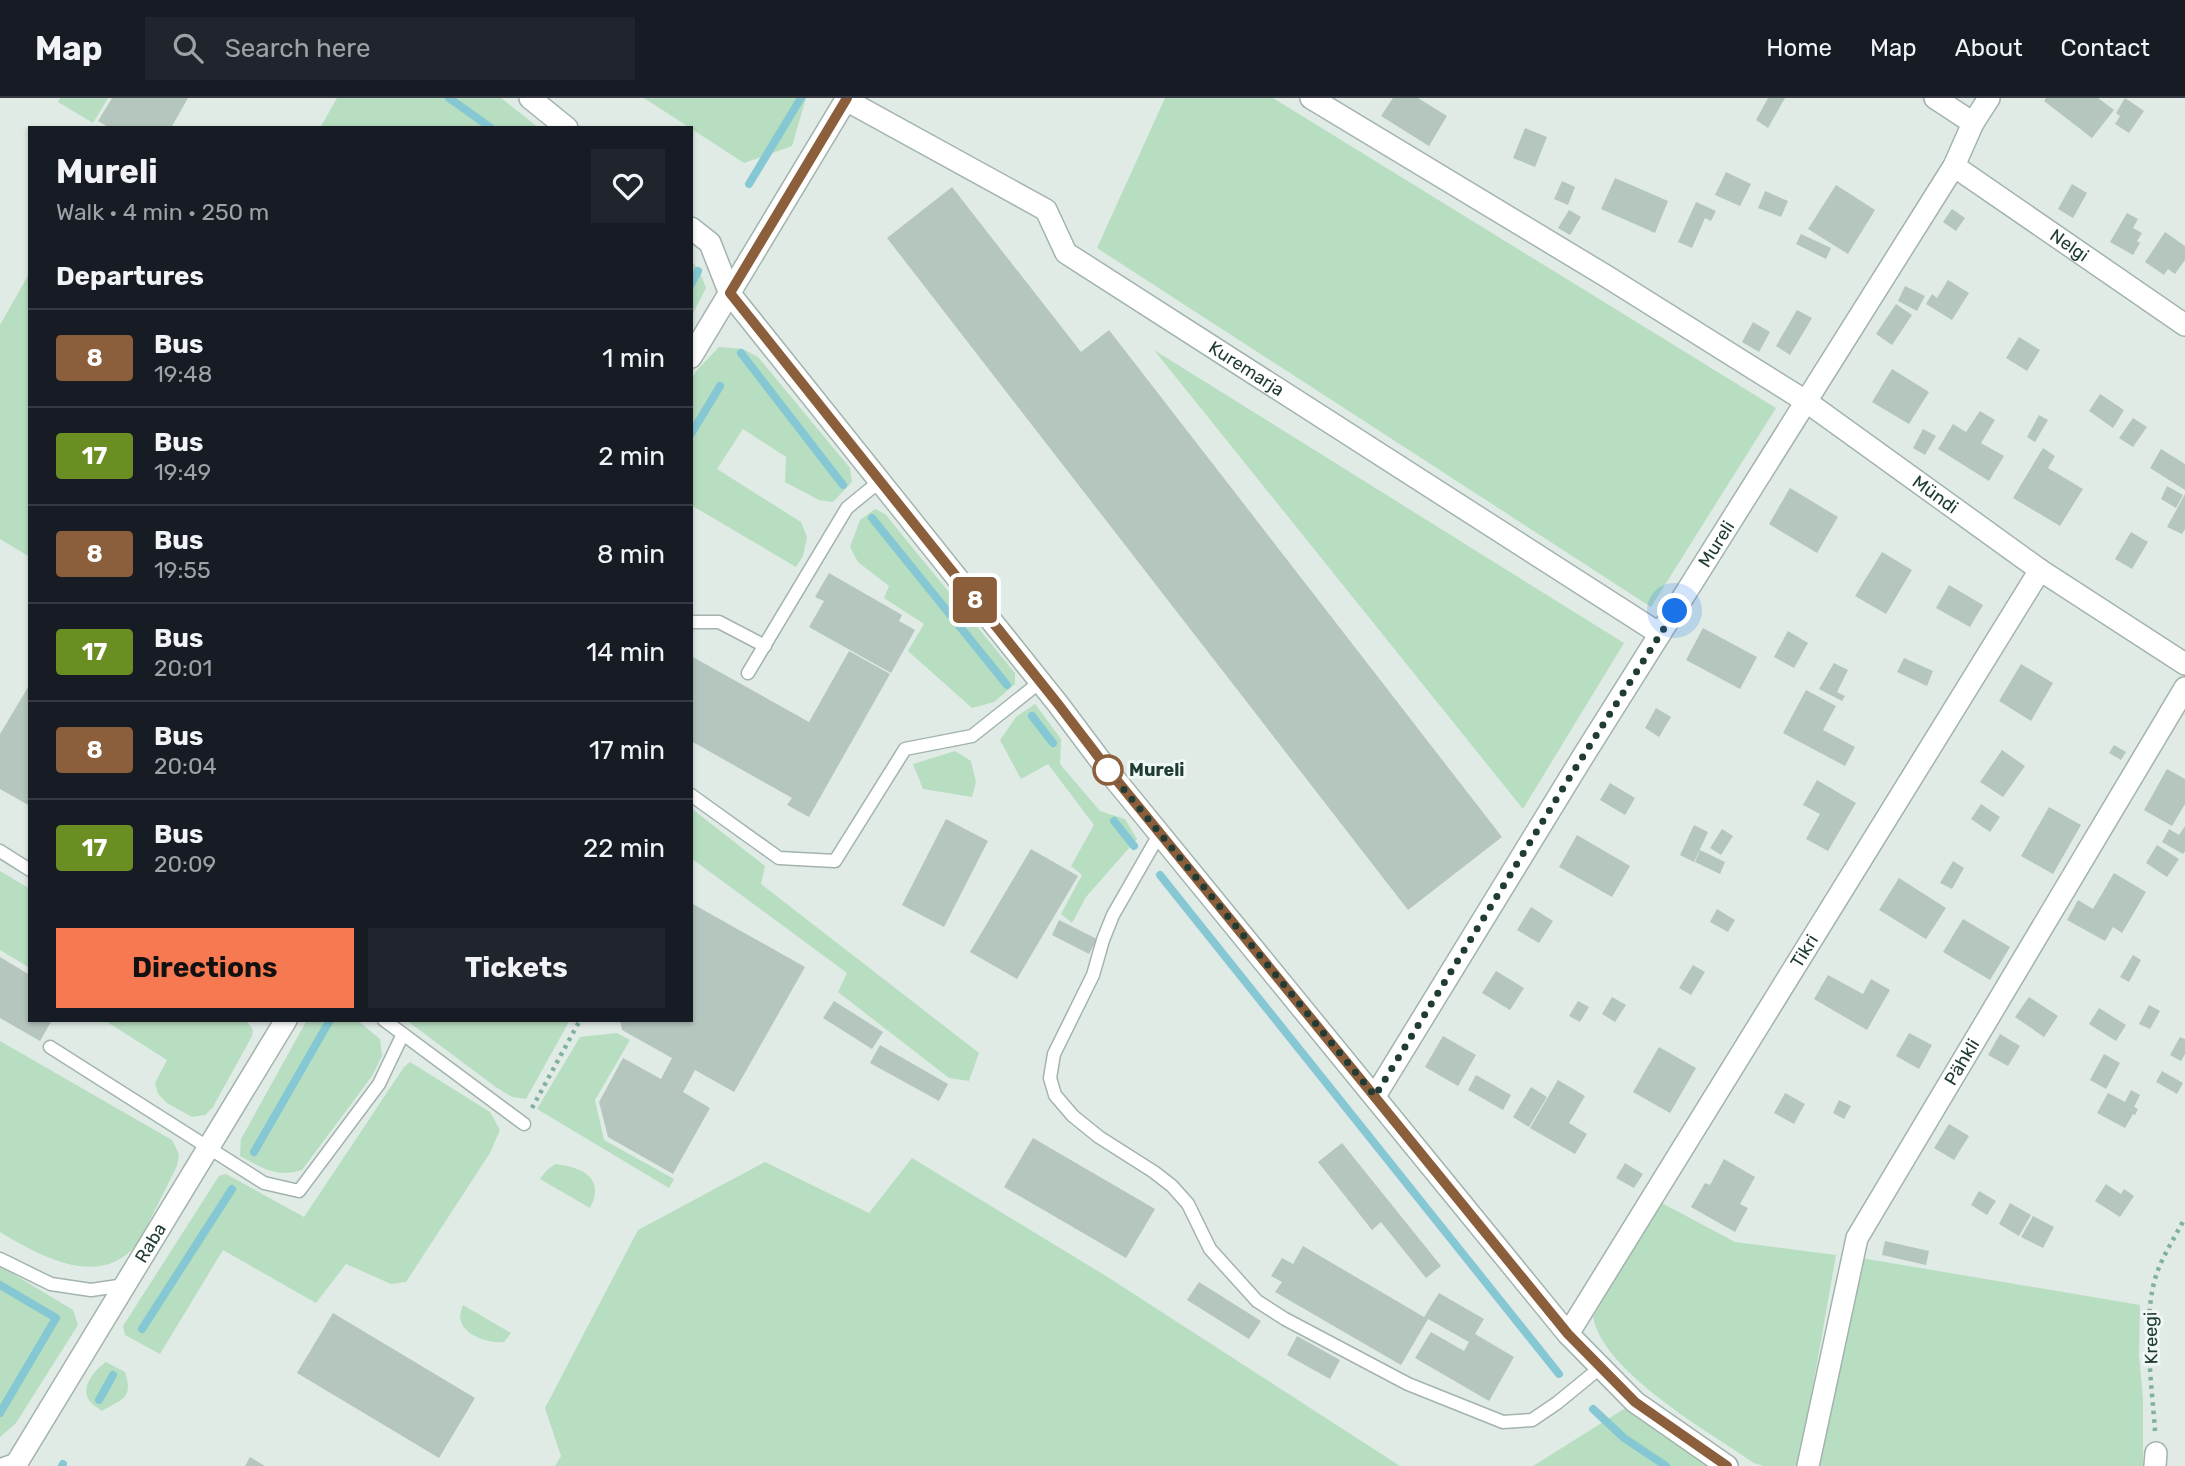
<!DOCTYPE html>
<meta charset="utf-8">
<style>
:root{--surface:#171b24;--page:#20242c;--text:#f1f3f6;--muted:#9ea1a6;--line:#363941;--accent:#f77952}
body{margin:0;font-family:Rubik,sans-serif;background:var(--page);color:var(--text);height:100vh;display:flex;flex-direction:column;font-size:26px;white-space:nowrap}
*{box-sizing:border-box;margin:0}
p{font-size:23px;color:var(--muted)}
.icon{flex:none;width:38px;height:38px;fill:none;stroke:currentColor;stroke-width:2;stroke-linecap:round;stroke-linejoin:round}
.map{position:relative;flex:1;overflow:hidden}
.sheet{position:absolute;left:28px;top:28px;width:665px;height:896px;display:flex;flex-direction:column;background:var(--surface);border-radius:0px;box-shadow:0 2px 5px #0004}
.sheet>*{flex:none}
.badge{padding:0 14px;border-radius:5px;font-size:24px;line-height:46px}
.you{position:absolute;width:35px;height:35px;margin:-18px;border:5px solid #fff;border-radius:50%;background:#1a73e8;box-shadow:0 0 0 10px #1a73e833}
.map>.badge{position:absolute;translate:-50% -50%;box-shadow:0 0 0 4px #fff}
h2{padding:0 28px;font-size:26px;line-height:63px}
.round{display:grid;place-items:center;flex:none;width:74px;height:74px;border-radius:0px;background:var(--page)}
.headline{display:flex;align-items:center;justify-content:space-between;height:119px;padding:0 28px}
h1{font-size:33px;font-weight:700;line-height:52px}
.cta{display:flex;gap:14px;margin-top:auto;padding:14px 28px}
.cta a{flex:1;height:80px;border-radius:0px;background:var(--accent);color:#111;font-size:28px;font-weight:700;line-height:80px;text-align:center}
.cta a+a{background:var(--page);color:var(--text)}
ul{padding:0;list-style:none}
li{display:flex;align-items:center;gap:21px;height:98px;padding:0 28px;border-top:2px solid var(--line)}
li div{flex:1}
li b{display:block;font-size:26px}
li em{font-style:normal}
li .badge{min-width:77px;font-weight:700;text-align:center}
header{display:flex;align-items:center;gap:42px;box-sizing:border-box;height:98px;padding:0 35px;background:var(--surface);border-bottom:2px solid var(--line)}
header strong{font-size:33px}
nav{display:flex;gap:38px;margin-inline-start:auto;font-size:24px}
.search{width:490px;height:63px;background:var(--page);display:flex;align-items:center;gap:18px;box-sizing:border-box;padding:0 24px;border-radius:0px;color:var(--muted);font-size:26px}
.map>svg:first-child{display:block}
</style>
<header>
<strong>Map</strong>
<div class="search"><svg class="icon" aria-label="search" viewBox="0 0 24 24"><circle cx="10" cy="10" r="6"/><path d="M15 15l6 6"/></svg>Search here</div>
<nav><a>Home</a><a>Map</a><a>About</a><a>Contact</a></nav>
</header>
<div class="map">
<svg width="2185" height="1368" viewBox="0 0 2185 1368">
<rect width="100%" height="100%" fill="#e0ebe6"/>
<g fill="#b7dec1">
<path d="M60,0H108L93,25L58,4Z"/>
<path d="M337,0H501L539,30H320Z"/>
<path d="M644,0H806L792,48L744,65Z"/>
<path d="M1165,0H1273L1776,310L1651,509L1097,150Z"/>
<path d="M691,161L701,177L706,190L691,219Z"/>
<path d="M30,174V459L0,441V227Z"/>
<path d="M719,249L743,251L758,259L850,370L852,384L833,404L819,402L785,384L786,359L743,331L717,371L801,424L807,439L803,458L796,469L691,407V282L697,272Z"/>
<path d="M1154,252L1624,545L1523,711Z"/>
<path d="M875,411L885,416L1015,575V586L994,604L972,610L908,553L924,526L884,500L889,488L858,464L850,449L860,422Z"/>
<path d="M1035,606L1061,641L1060,666L1100,713L1125,721L1137,741L1086,799L1072,825L1061,816L1082,777L1071,768L1094,727L1048,666L1021,681L1000,642L1016,619Z"/>
<path d="M955,653L971,663L976,684L972,699L923,691L913,666Z"/>
<path d="M691,710L765,768L761,786L979,955L969,983L949,980L838,894L847,875L691,760Z"/>
<path d="M0,773L30,791V870L0,852Z"/>
<path d="M104,922H246L253,932L252,938L213,1009L205,1017L192,1019L167,1005L158,996L155,985L167,962Z"/>
<path d="M307,922H357L380,941L382,958L372,978L302,1072C276,1080 263,1070 240,1058L241,1041Z"/>
<path d="M406,922H570L526,1001L512,999L497,990Z"/>
<path d="M617,935L630,942L595,1002L604,1042L674,1081L669,1090L537,1011L580,939Z"/>
<path d="M0,943L172,1042L179,1056L177,1068C168,1086 159,1104 150,1122C146,1129 142,1139 137,1146C100,1192 40,1158 0,1134Z"/>
<path d="M410,964L490,1014L500,1032L490,1055L406,1184L391,1186L346,1166L316,1205L223,1152L160,1256L125,1237L123,1228L219,1078L226,1076L304,1119L404,969Z"/>
<path d="M912,1060L1106,1178L1400,1368H555L561,1358L545,1310L638,1132L765,1064L869,1115Z"/>
<path d="M555,1066C582,1069 606,1080 590,1110L540,1081L546,1073Z"/>
<path d="M1660,1104L1735,1144L1836,1157L1799,1368H1764L1754,1365C1709,1334 1603,1274 1593,1219Z"/>
<path d="M1861,1160L2140,1207L2139,1258L2143,1300V1368H1815Z"/>
<path d="M0,1168L73,1212L78,1227L16,1325L0,1339Z"/>
<path d="M463,1207L511,1235L504,1244C489,1246 461,1237 460,1219C460,1217 462,1209 463,1207Z"/>
<path d="M106,1264L125,1274C134,1302 121,1301 102,1313C98,1310 91,1306 89,1302C80,1288 96,1271 106,1264Z"/>
<path d="M1635,1304L1727,1368H1533Z"/>
</g>
<g fill="none" stroke-linecap="round" stroke-linejoin="round">
<g stroke="#85c8d3" stroke-width="8">
<path d="M449,0L491,30"/>
<path d="M749,86L801,0"/>
<path d="M691,186L698,173"/>
<path d="M741,255L843,387"/>
<path d="M691,336L720,288"/>
<path d="M872,420L1007,587"/>
<path d="M1032,618L1053,645"/>
<path d="M1114,723L1134,748"/>
<path d="M1160,777L1559,1276"/>
<path d="M254,1054L330,922"/>
<path d="M0,1187L56,1220L0,1315"/>
<path d="M142,1231L232,1091"/>
<path d="M99,1302L113,1277"/>
<path d="M1593,1311L1624,1340L1666,1368"/>
<path d="M62,1368L63,1366"/>
</g>
</g>
<g fill="#b5c6bf">
<path d="M112,0H188L171,30H110L98,23Z"/>
<path d="M1393,0H1418L1447,18L1429,48L1381,18Z"/>
<path d="M1768,0H1785L1768,30L1756,22Z"/>
<path d="M2046,0H2098L2114,12L2092,40L2044,3Z"/>
<path d="M2125,0L2144,13L2129,35L2115,26L2120,18L2116,15Z"/>
<path d="M1525,30L1547,39L1535,69L1513,60Z"/>
<path d="M1726,74L1751,86L1740,108L1715,97Z"/>
<path d="M1615,80L1668,103L1655,135L1601,111Z"/>
<path d="M1562,83L1575,89L1568,107L1554,101Z"/>
<path d="M2072,86L2087,95L2073,120L2058,111Z"/>
<path d="M1836,87L1875,112L1848,156L1808,131Z"/>
<path d="M952,89L1081,254L1109,232L1502,739L1408,812L887,140Z"/>
<path d="M1765,93L1788,103L1781,119L1758,110Z"/>
<path d="M1696,104L1716,113L1711,123L1705,120L1692,150L1678,144Z"/>
<path d="M1952,111L1965,120L1956,133L1943,124Z"/>
<path d="M1569,112L1581,119L1570,137L1558,130Z"/>
<path d="M2127,115L2138,121L2133,130L2142,135L2137,143L2140,145L2133,157L2110,144Z"/>
<path d="M2165,134L2185,148V162L2175,176L2168,171L2164,177L2145,164Z"/>
<path d="M1801,136L1831,150L1826,161L1796,146Z"/>
<path d="M1948,182L1969,195L1952,222L1926,206L1932,196L1937,200Z"/>
<path d="M1905,188L1925,198L1917,213L1898,203Z"/>
<path d="M1896,206L1912,217L1892,247L1876,236Z"/>
<path d="M1797,212L1812,220L1790,257L1776,248Z"/>
<path d="M1753,224L1770,234L1759,254L1742,244Z"/>
<path d="M2019,239L2040,252L2027,273L2006,260Z"/>
<path d="M1892,271L1929,294L1909,326L1872,304Z"/>
<path d="M2100,296L2124,312L2113,330L2089,313Z"/>
<path d="M1980,313L1995,322L1981,345L2004,358L1989,383L1938,351L1953,326L1966,334Z"/>
<path d="M2039,317L2048,322L2035,344L2027,339Z"/>
<path d="M2133,320L2147,329L2133,349L2119,340Z"/>
<path d="M1923,331L1936,338L1925,357L1913,350Z"/>
<path d="M2043,350L2055,358L2048,370L2083,391L2060,428L2013,400Z"/>
<path d="M2161,351L2185,366V392L2150,370Z"/>
<path d="M2167,388L2183,397L2176,410L2161,401Z"/>
<path d="M1790,390L1838,419L1817,455L1769,426Z"/>
<path d="M2185,396V431L2182,436L2167,429Z"/>
<path d="M2131,434L2148,444L2132,471L2115,461Z"/>
<path d="M1882,454L1912,472L1886,516L1855,498Z"/>
<path d="M829,475L902,517L899,523L915,532L891,575L809,529L824,503L815,499Z"/>
<path d="M1949,487L1983,507L1970,529L1936,510Z"/>
<path d="M1703,530L1757,559L1740,591L1686,562Z"/>
<path d="M1788,533L1808,545L1794,570L1774,559Z"/>
<path d="M849,553L890,576L809,719L787,707L792,700L691,643V558L809,624Z"/>
<path d="M1904,560L1933,573L1927,588L1897,574Z"/>
<path d="M1834,565L1848,572L1837,594L1845,598L1842,603L1819,591Z"/>
<path d="M2021,566L2053,585L2031,623L1999,603Z"/>
<path d="M30,586V708L0,691V636Z"/>
<path d="M1806,592L1836,608L1823,632L1855,649L1845,668L1783,635Z"/>
<path d="M1656,610L1671,619L1659,639L1645,630Z"/>
<path d="M2114,647L2126,654L2121,662L2109,655Z"/>
<path d="M2002,652L2025,668L2003,699L1980,684Z"/>
<path d="M2167,671L2185,681V706L2172,728L2144,712Z"/>
<path d="M1817,682L1856,705L1828,753L1806,741L1820,716L1803,707Z"/>
<path d="M1610,685L1635,700L1625,717L1600,702Z"/>
<path d="M1981,706L2000,719L1990,734L1971,721Z"/>
<path d="M2049,709L2081,727L2053,776L2021,758Z"/>
<path d="M946,721L988,743L944,829L902,807Z"/>
<path d="M1694,727L1708,734L1694,764L1680,757Z"/>
<path d="M2185,728V753L2183,756L2162,744L2169,731L2179,737Z"/>
<path d="M1722,731L1733,738L1721,757L1710,750Z"/>
<path d="M1577,737L1630,768L1612,799L1559,769Z"/>
<path d="M2157,747L2179,761L2167,779L2146,765Z"/>
<path d="M1031,751L1078,778L1017,881L970,854Z"/>
<path d="M1700,752L1725,764L1720,776L1695,764Z"/>
<path d="M1953,763L1964,770L1952,791L1940,785Z"/>
<path d="M2114,775L2146,794L2122,835L2113,829L2105,843L2067,822L2078,802L2093,811Z"/>
<path d="M1899,780L1946,810L1926,841L1879,812Z"/>
<path d="M691,805L805,869L734,994L695,972L683,994L710,1010L673,1076L608,1039L599,1004L623,960L661,981L672,960L622,932L620,922H691Z"/>
<path d="M1531,809L1553,823L1539,845L1517,832Z"/>
<path d="M1717,811L1735,822L1728,834L1710,824Z"/>
<path d="M1963,821L2010,849L1990,882L1943,854Z"/>
<path d="M1059,822L1097,841L1089,856L1052,837Z"/>
<path d="M2133,857L2141,862L2129,884L2120,879Z"/>
<path d="M0,859L30,877V922H52L40,943L0,920Z"/>
<path d="M1693,867L1705,874L1691,897L1679,890Z"/>
<path d="M1496,873L1524,890L1510,912L1482,895Z"/>
<path d="M1828,877L1863,896L1871,881L1890,892L1867,932L1814,901Z"/>
<path d="M1612,899L1626,907L1615,924L1602,916Z"/>
<path d="M2029,899L2058,918L2044,939L2015,919Z"/>
<path d="M834,903L883,934L872,951L823,920Z"/>
<path d="M1578,903L1589,909L1580,924L1569,918Z"/>
<path d="M2149,907L2160,913L2150,931L2139,926Z"/>
<path d="M2099,910L2126,927L2116,943L2089,926Z"/>
<path d="M1909,935L1932,947L1919,971L1896,958Z"/>
<path d="M2000,936L2020,948L2008,968L1988,957Z"/>
<path d="M1443,938L1476,957L1458,988L1425,969Z"/>
<path d="M2180,939L2185,941V956L2181,963L2170,957Z"/>
<path d="M880,947L948,986L939,1003L870,965Z"/>
<path d="M1659,949L1696,970L1670,1015L1633,994Z"/>
<path d="M2104,956L2120,965L2106,991L2090,982Z"/>
<path d="M2162,973L2183,985L2177,996L2156,984Z"/>
<path d="M1476,977L1511,997L1503,1012L1468,992Z"/>
<path d="M1558,982L1585,998L1569,1025L1587,1036L1575,1056L1530,1030Z"/>
<path d="M1531,989L1547,999L1529,1029L1513,1019Z"/>
<path d="M2131,992L2140,997L2134,1009L2138,1011L2135,1017L2133,1016L2125,1030L2097,1015L2108,995L2125,1004Z"/>
<path d="M1785,995L1805,1006L1794,1026L1774,1015Z"/>
<path d="M1839,1002L1851,1008L1844,1021L1833,1015Z"/>
<path d="M1949,1026L1969,1038L1954,1062L1934,1050Z"/>
<path d="M1033,1040L1155,1111L1126,1160L1004,1089Z"/>
<path d="M1342,1045L1441,1168L1426,1180L1381,1124L1372,1132L1318,1064Z"/>
<path d="M1724,1061L1755,1079L1740,1106L1748,1110L1735,1134L1691,1109L1705,1085L1710,1087Z"/>
<path d="M1625,1065L1643,1076L1634,1090L1616,1080Z"/>
<path d="M2106,1086L2121,1096L2124,1091L2134,1098L2120,1119L2095,1103Z"/>
<path d="M1979,1093L1996,1103L1987,1117L1971,1107Z"/>
<path d="M2010,1105L2031,1117L2019,1138L1999,1126Z"/>
<path d="M2033,1118L2054,1129L2043,1150L2021,1139Z"/>
<path d="M1885,1143L1929,1153L1926,1167L1882,1157Z"/>
<path d="M1303,1148L1424,1219L1439,1195L1484,1221L1475,1236L1514,1259L1489,1303L1415,1260L1431,1234L1464,1253L1469,1244L1428,1221L1401,1267L1275,1194L1282,1184L1271,1178L1282,1160L1293,1166Z"/>
<path d="M1199,1184L1261,1223L1249,1241L1187,1202Z"/>
<path d="M333,1215L475,1300L439,1360L297,1275Z"/>
<path d="M1297,1238L1340,1262L1330,1281L1287,1257Z"/>
<path d="M250,1359L265,1368H245Z"/>
</g>
<g fill="none" stroke-linecap="round" stroke-linejoin="round">
<defs>
<g id="service">
<path d="M691,524H719L765,548"/>
<path d="M748,575L847,410L880,383"/>
<path d="M691,697L779,760L835,763L905,651L972,638L1040,584"/>
<path d="M1160,735L1113,817L1103,842L1093,877L1054,956L1050,980L1055,997L1073,1018L1099,1039L1154,1074L1172,1088L1188,1106L1210,1151L1257,1203L1285,1221L1408,1286L1503,1324L1532,1322L1557,1305L1601,1269"/>
<path d="M0,753L30,772"/>
<path d="M384,922L524,1026"/>
<path d="M50,949L264,1085L299,1093L379,986L403,936"/>
<path d="M0,1161L51,1186L91,1192L125,1187"/>
<path d="M0,1367L20,1360"/>
</g>
<g id="minor">
<path id="s1" d="M1311,0L1606,178L1807,304L2040,472L2185,566"/>
<path d="M1935,0L1973,25"/>
<path id="s2" d="M846,2L1046,112L1066,155L1660,536"/>
<path id="s3" d="M1954,68L2185,227"/>
<path id="s4" d="M1375,998L1582,660L1954,68L1973,25L1989,0"/>
<path id="s5" d="M1568,1236L2040,472"/>
<path id="s6" d="M1808,1368L1857,1140L2185,590"/>
<path d="M2155,1368L2156,1355"/>
</g>
<g id="tertiary">
<path d="M530,0L567,30"/>
<path d="M691,130L710,145L730,196L1058,606L1109,674L1568,1236L1635,1304L1727,1368"/>
<path d="M691,259L847,0"/>
<path id="s7" d="M15,1368L286,922"/>
</g>
</defs>
<use href="#service" stroke="#a3b3ad" stroke-width="15"/>
<use href="#minor" stroke="#a3b3ad" stroke-width="24"/>
<use href="#tertiary" stroke="#a3b3ad" stroke-width="24"/>
<g stroke="#7fb0a0" stroke-width="4.5" stroke-dasharray="3.5 5" stroke-linecap="butt">
<path d="M532,1010L580,922"/>
<path d="M2155,1333C2152,1286 2141,1216 2158,1172C2165,1154 2176,1137 2185,1120"/>
</g>
<use href="#service" stroke="#fff" stroke-width="12"/>
<use href="#minor" stroke="#fff" stroke-width="21"/>
<use href="#tertiary" stroke="#fff" stroke-width="21"/>
</g>
<g fill="none" stroke-linecap="round" stroke-linejoin="round">
<defs>
<path id="line" d="M847,0L730,195L1058,606L1110,674L1568,1236L1635,1304L1727,1368"/>
</defs>
<use href="#line" stroke="#fff" stroke-width="16"/>
<use href="#line" stroke="#8b5e3c" stroke-width="10"/>
<path stroke="#203c34" stroke-width="7" stroke-dasharray="0 12.6" d="M1108,672L1375,998L1568,682L1675,513"/>
</g>
<circle fill="#fff" stroke="#8b5e3c" stroke-width="3.5" cx="1108" cy="672" r="14"/>
<g text-anchor="middle" dominant-baseline="central" stroke-width="6" stroke-linejoin="round" paint-order="stroke">
<g font-size="18" fill="#203c34" stroke="#f0f8f4">
<text stroke="none"><textPath href="#s3" startOffset="140">Nelgi</textPath></text>
<text stroke="none"><textPath href="#s2" startOffset="490">Kuremarja</textPath></text>
<text stroke="none"><textPath href="#s1" startOffset="740">Mündi</textPath></text>
<text stroke="none"><textPath href="#s4" startOffset="649">Mureli</textPath></text>
<text stroke="none"><textPath href="#s5" startOffset="450">Tikri</textPath></text>
<text stroke="none"><textPath href="#s6" startOffset="438">Pähkli</textPath></text>
<text stroke="none"><textPath href="#s7" startOffset="261">Raba</textPath></text>
<text transform="translate(2151 1240) rotate(-91)">Kreegi</text>
</g>
<g font-size="18" font-weight="bold" fill="#203c34" stroke="#f0f8f4" text-anchor="start">
<text x="1129" y="672">Mureli</text>
</g>
</g>
</svg>
<div class="you" style="left:1675px;top:513px"></div>
<b class="badge" style="left:975px;top:502px;background:#8b5e3c;color:#fff">8</b>
<section class="sheet">
<div class="headline"><div><h1>Mureli</h1><p>Walk · 4 min · 250 m</p></div><a class="round"><svg class="icon" aria-label="heart" viewBox="0 0 24 24"><path d="M12 20l-8-8c-3-5 5-10 8-4 3-6 11-1 8 4z"/></svg></a></div>
<h2>Departures</h2>
<ul>
<li><span class="badge" style="background:#8b5e3c;color:#fff">8</span><div><b>Bus</b><p>19:48</p></div><em>1 min</em></li>
<li><span class="badge" style="background:#6b8e23;color:#fff">17</span><div><b>Bus</b><p>19:49</p></div><em>2 min</em></li>
<li><span class="badge" style="background:#8b5e3c;color:#fff">8</span><div><b>Bus</b><p>19:55</p></div><em>8 min</em></li>
<li><span class="badge" style="background:#6b8e23;color:#fff">17</span><div><b>Bus</b><p>20:01</p></div><em>14 min</em></li>
<li><span class="badge" style="background:#8b5e3c;color:#fff">8</span><div><b>Bus</b><p>20:04</p></div><em>17 min</em></li>
<li><span class="badge" style="background:#6b8e23;color:#fff">17</span><div><b>Bus</b><p>20:09</p></div><em>22 min</em></li>
</ul>
<div class="cta"><a>Directions</a><a>Tickets</a></div>
</section>
</div>
